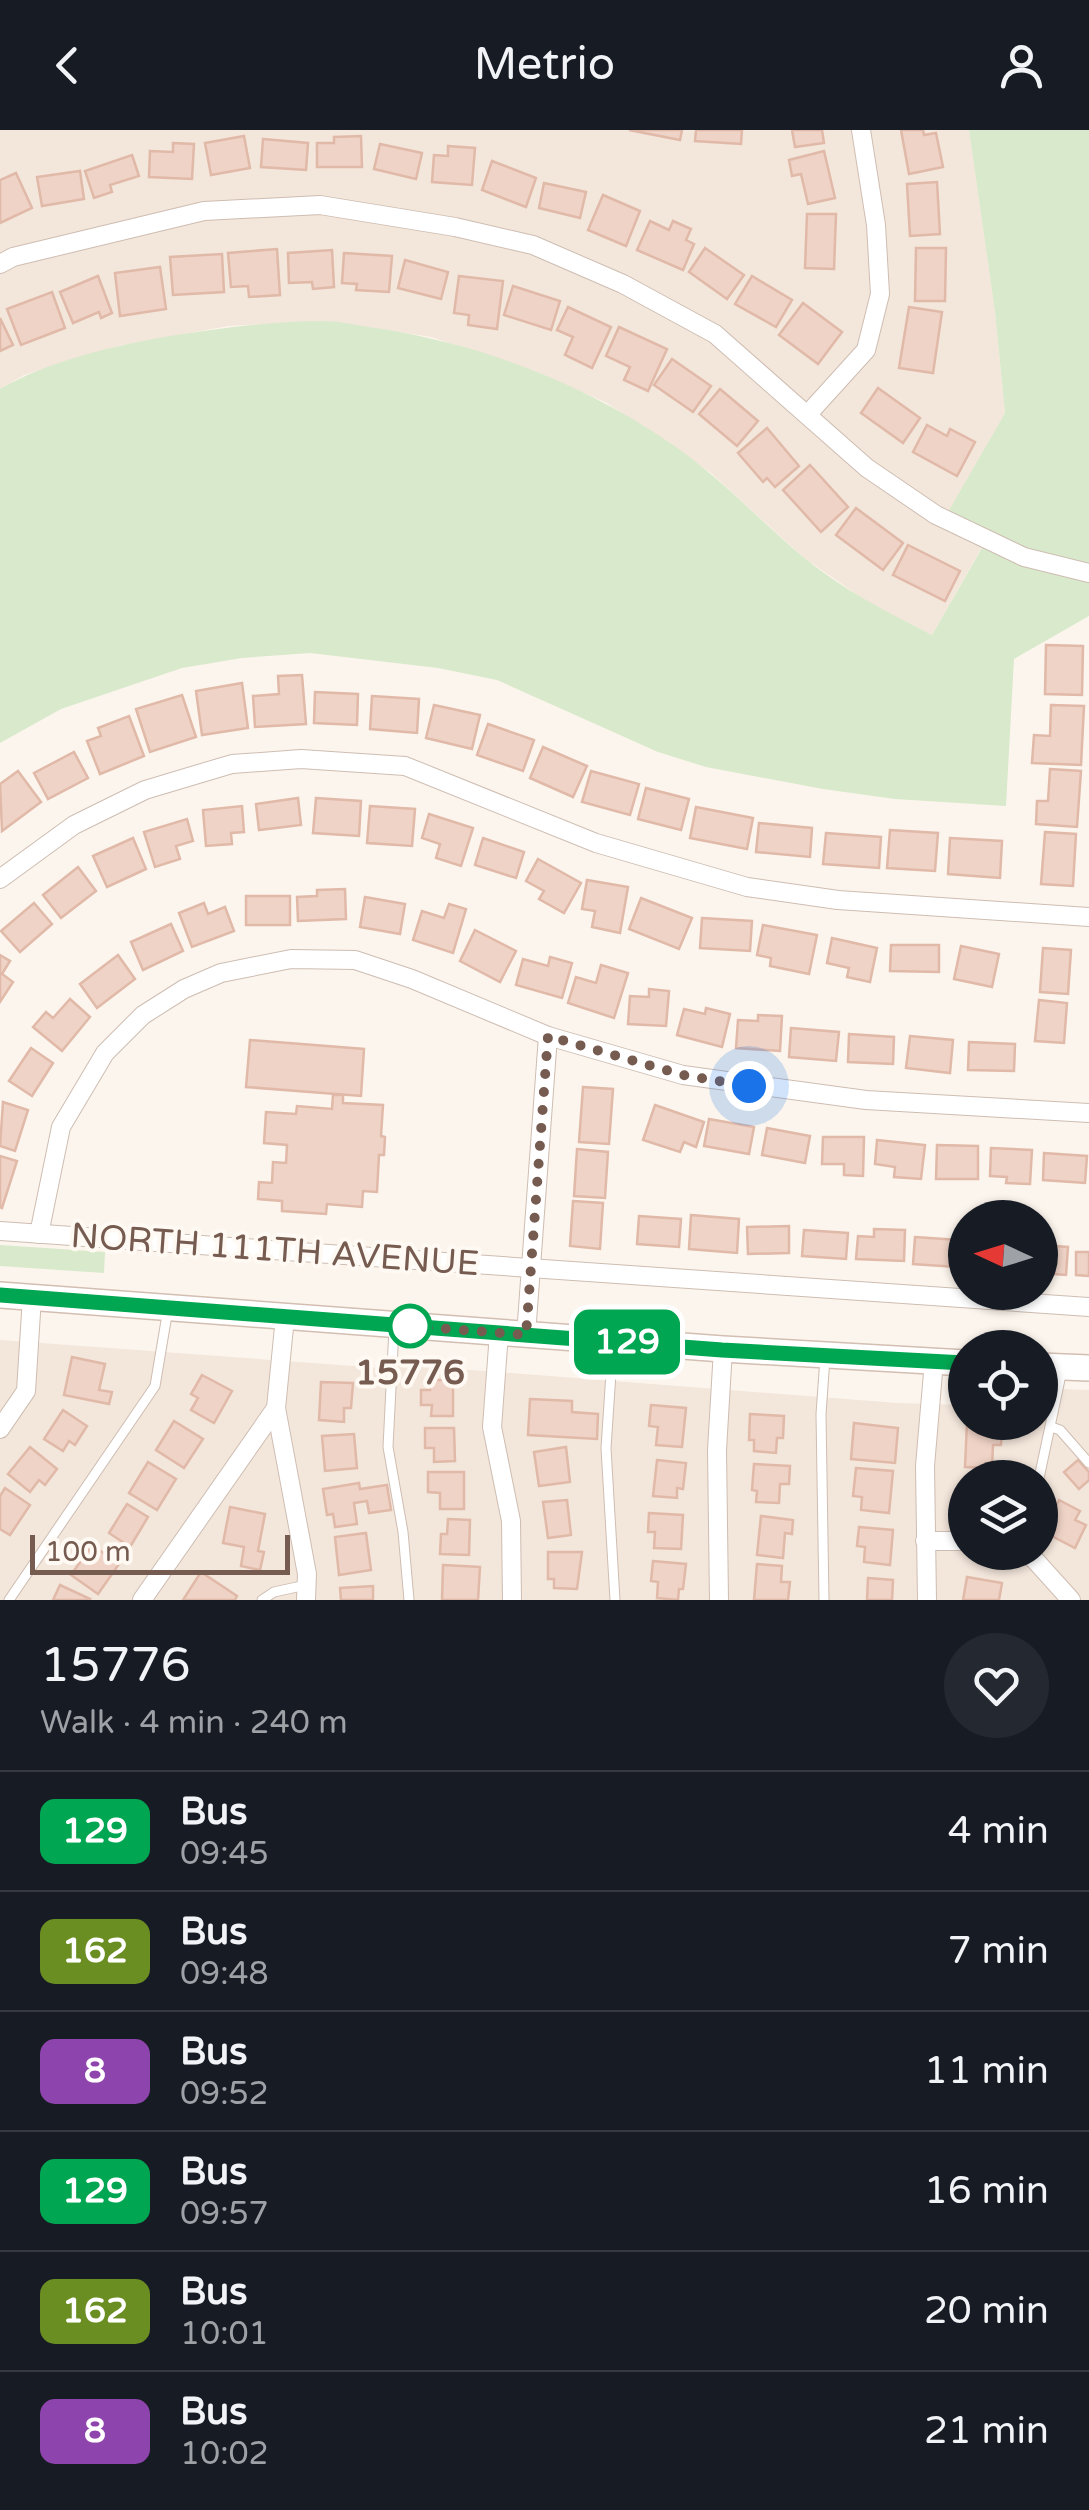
<!DOCTYPE html>
<meta charset="utf-8">
<style>
:root{--surface:#171b24;--page:#242831;--text:#f1f3f6;--muted:#9ea1a6;--line:#363941}
body{margin:0;font-family:"Varela Round",sans-serif;background:var(--page);color:var(--text);height:100vh;display:flex;flex-direction:column;font-size:38px;white-space:nowrap}
*{box-sizing:border-box;margin:0}
p{font-size:32px;color:var(--muted)}
.icon{flex:none;width:55px;height:55px;fill:none;stroke:currentColor;stroke-width:2;stroke-linecap:round;stroke-linejoin:round}
.map{position:relative;height:1470px;overflow:hidden}
.details{display:flex;flex-direction:column;background:var(--surface);flex:1}
.details>*{flex:none}
.badge{padding:0 20px;border-radius:15px;font-size:35px;line-height:65px}
.needle{width:65px;rotate:274deg}
.fabs{position:absolute;left:948px;top:1070px;display:grid;gap:20px}
.fabs a{display:grid;place-items:center;width:110px;height:110px;border-radius:50%;background:var(--surface);box-shadow:0 2px 8px #0004;font-size:50px}
.scale{position:absolute;left:30px;bottom:25px;width:260px;box-sizing:border-box;padding-left:10px;border:5px solid #765b50;border-top:0;font-size:28px;line-height:35px;white-space:nowrap;color:#765b50;-webkit-text-stroke:8px #fef9f3;paint-order:stroke}
.you{position:absolute;width:50px;height:50px;margin:-25px;border:8px solid #fff;border-radius:50%;background:#1a73e8;box-shadow:0 0 0 15px #1a73e833}
.map>.badge{position:absolute;translate:-50% -50%;box-shadow:0 0 0 5px #fff}
.round{display:grid;place-items:center;flex:none;width:105px;height:105px;border-radius:52px;background:var(--page)}
.overview{display:flex;align-items:center;justify-content:space-between;height:170px;padding:0 40px}
h1{font-size:48px;font-weight:600;line-height:75px}
ul{padding:0;list-style:none}
li{display:flex;align-items:center;gap:30px;height:120px;padding:0 40px;border-top:2px solid var(--line)}
li div{flex:1}
li b{display:block;font-size:38px}
li em{font-style:normal}
li .badge{min-width:110px;font-weight:700;text-align:center}
header{display:flex;justify-content:space-between;align-items:center;height:130px;padding:0 40px;background:var(--surface);font-size:45px;font-weight:600}
.map>svg:first-child{display:block}
</style>
<header><svg class="icon" aria-label="back" viewBox="0 0 24 24"><path d="M15 5l-7 7 7 7"/></svg>Metrio<svg class="icon" aria-label="person" viewBox="0 0 24 24"><circle cx="12" cy="8" r="4"/><path d="M4 21q1-7 8-7t8 7"/></svg></header>
<div class="map">
<svg width="1089" height="1470" viewBox="0 0 1089 1470">
<rect width="100%" height="100%" fill="#fcf5ed"/>
<g fill="#f3e6db" fill-rule="evenodd">
<path d="M0,0H969L995,182L1005,283L945,388L986,410L932,505L868,472L804,428L711,343L607,273L532,240L431,207L328,191L228,196L122,215L24,245L0,259Z"/>
<path d="M0,1210L380,1238L381,1233L897,1273L965,1275V1292H1040V1278H1050L1055,1259L1089,1260V1470H0ZM965,1348H1040V1422H965Z"/>
</g>
<g fill="#d9e9cb">
<path d="M969,0H1089V486L1014,529L1006,676L895,669L823,659L706,637L658,622L497,550L438,538L310,523L242,528L182,538L61,579L0,613V259C47,232 105,218 158,208C213,199 268,191 324,191C341,191 359,196 376,198C481,214 583,253 670,313C719,346 758,389 803,427C842,459 887,482 932,505L986,411L944,389L1005,283L995,182Z"/>
<path d="M0,1115L105,1122L104,1143L0,1136Z"/>
</g>
<g fill="#efd3c6" stroke="#e1b9a8" stroke-width="2.5">
<path d="M629,0H682L680,10Z"/>
<path d="M696,0H742L741,14L695,11Z"/>
<path d="M792,0H822L824,13L795,17Z"/>
<path d="M901,0H923L924,5L936,3L943,37L909,44Z"/>
<path d="M244,6L250,38L211,45L205,13Z"/>
<path d="M361,6L362,37H317V13H334V7Z"/>
<path d="M263,9L308,13L306,40L261,37Z"/>
<path d="M173,13L194,14L192,49L149,47L150,21L173,22Z"/>
<path d="M380,14L422,23L416,49L374,39Z"/>
<path d="M448,16L475,18L472,55L432,52L434,25L448,26Z"/>
<path d="M824,21L835,68L808,74L801,44L792,46L789,30Z"/>
<path d="M132,25L139,46L110,55L112,62L94,68L85,41Z"/>
<path d="M492,31L536,48L526,77L482,60Z"/>
<path d="M80,41L84,69L42,76L37,47Z"/>
<path d="M16,43L32,78L0,93V50Z"/>
<path d="M937,52L940,104L910,106L907,54Z"/>
<path d="M544,53L586,62L580,88L539,78Z"/>
<path d="M603,65L640,81L626,116L588,100Z"/>
<path d="M807,84H836L834,139L805,138Z"/>
<path d="M650,91L669,100L673,91L691,99L686,110L694,114L683,140L637,120Z"/>
<path d="M705,118L744,145L727,169L689,142Z"/>
<path d="M916,118H946L945,171H915Z"/>
<path d="M277,119L280,165L249,167L248,156L231,157L228,123Z"/>
<path d="M332,120L334,157L313,159L312,152L289,153L288,123Z"/>
<path d="M344,123L392,126L389,162L356,160L357,154L342,153Z"/>
<path d="M222,124L224,162L173,165L170,127Z"/>
<path d="M405,130L448,142L441,169L398,158Z"/>
<path d="M160,137L166,179L120,186L115,143Z"/>
<path d="M98,146L112,183L101,188L99,182L73,193L60,162Z"/>
<path d="M459,146L503,151L497,199L468,195L469,185L454,183Z"/>
<path d="M752,146L792,170L776,197L735,174Z"/>
<path d="M513,156L560,171L551,200L504,185Z"/>
<path d="M52,162L65,198L21,215L7,179Z"/>
<path d="M803,173L842,202L818,234L779,205Z"/>
<path d="M568,177L611,197L592,238L565,225L573,207L557,200Z"/>
<path d="M909,177L942,182L933,243L899,238Z"/>
<path d="M0,188L13,215L0,221Z"/>
<path d="M619,197L667,219L648,261L624,250L630,237L606,226Z"/>
<path d="M672,229L711,256L693,282L654,255Z"/>
<path d="M878,258L920,288L903,313L861,283Z"/>
<path d="M720,259L758,291L737,316L699,284Z"/>
<path d="M927,295L947,306L950,299L975,312L957,346L913,322Z"/>
<path d="M767,298L799,336L775,357L767,348L763,352L738,323Z"/>
<path d="M810,335L848,377L821,402L783,360Z"/>
<path d="M856,378L903,413L883,440L836,405Z"/>
<path d="M908,415L960,441L945,471L893,445Z"/>
<path d="M1046,515L1083,516L1082,565L1045,564Z"/>
<path d="M302,545L306,594L255,597L253,566L279,564L278,546Z"/>
<path d="M242,553L248,598L202,605L196,561Z"/>
<path d="M315,562L358,564L357,595L314,593Z"/>
<path d="M182,565L196,607L150,622L136,579Z"/>
<path d="M372,566L419,569L417,603L370,599Z"/>
<path d="M434,575L480,585L472,619L426,608Z"/>
<path d="M1051,575L1084,576L1081,635L1032,633L1034,605L1050,606Z"/>
<path d="M129,586L144,626L100,644L87,611L101,606L98,598Z"/>
<path d="M488,594L534,610L523,641L477,625Z"/>
<path d="M543,617L587,636L573,667L530,648Z"/>
<path d="M74,622L88,648L48,669L34,643Z"/>
<path d="M1050,639L1081,641L1077,697L1036,694L1037,671H1048Z"/>
<path d="M18,641L41,672L2,701L0,654Z"/>
<path d="M591,641L639,654L630,685L582,672Z"/>
<path d="M646,658L689,669L681,700L638,689Z"/>
<path d="M298,668L301,695L259,700L256,674Z"/>
<path d="M316,668L361,671L359,706L313,703Z"/>
<path d="M242,676L244,702L231,703L232,714L206,716L203,680Z"/>
<path d="M370,676L415,679L412,716L367,713Z"/>
<path d="M696,677L753,688L747,719L690,708Z"/>
<path d="M429,684L473,698L461,736L436,728L440,714L422,708Z"/>
<path d="M187,689L193,711L176,716L180,729L155,737L144,702Z"/>
<path d="M759,693L812,698L810,727L756,722Z"/>
<path d="M890,700L938,703L935,741L887,738Z"/>
<path d="M1045,702L1076,704L1073,756L1041,754Z"/>
<path d="M826,703L881,707L879,738L823,734Z"/>
<path d="M133,708L146,739L107,757L93,726Z"/>
<path d="M483,708L524,722L516,748L475,735Z"/>
<path d="M950,708L1002,711L1000,748L948,744Z"/>
<path d="M538,729L581,753L564,783L539,769L544,761L526,751Z"/>
<path d="M78,737L96,761L61,788L43,765Z"/>
<path d="M587,750L628,757L620,803L592,797L595,781L582,779Z"/>
<path d="M345,759L346,789L298,791L297,767L317,766V760Z"/>
<rect x="246" y="766" width="44" height="29"/>
<path d="M365,767L405,774L400,804L360,797Z"/>
<path d="M641,768L692,788L679,819L629,799Z"/>
<path d="M34,773L52,794L20,822L1,801Z"/>
<path d="M204,773L208,784L225,777L234,801L192,817L179,783Z"/>
<path d="M449,774L466,779L453,823L413,810L422,781L444,788Z"/>
<path d="M702,788L752,791L750,821L700,818Z"/>
<path d="M171,794L183,821L143,840L131,812Z"/>
<path d="M763,795L817,805L809,844L770,836L771,828L757,825Z"/>
<path d="M475,800L516,821L500,852L460,831Z"/>
<path d="M832,808L877,818L870,852L847,847L849,838L827,833Z"/>
<path d="M891,815H939V842L890,841Z"/>
<path d="M961,816L999,824L992,857L954,849Z"/>
<path d="M1043,818L1071,820L1068,864L1040,862Z"/>
<path d="M0,825L10,831L2,844L13,852L0,872Z"/>
<path d="M118,825L135,849L97,878L80,854Z"/>
<path d="M550,827L572,833L562,868L516,855L523,829L548,836Z"/>
<path d="M601,835L628,843L614,888L568,873L576,847L596,853Z"/>
<path d="M649,859L669,861L666,896L628,894L630,866L649,867Z"/>
<path d="M70,869L90,887L62,921L33,897L46,882L53,888Z"/>
<path d="M1039,870L1067,873L1064,913L1035,911Z"/>
<path d="M706,878L730,884L722,917L677,905L684,879L705,884Z"/>
<path d="M758,885L782,886L780,921L736,918L738,890L758,891Z"/>
<path d="M791,898L839,902L836,931L789,927Z"/>
<path d="M849,904L894,907L893,934L848,932Z"/>
<path d="M910,906L953,910L950,943L906,938Z"/>
<path d="M250,910L364,919L361,966L246,957Z"/>
<path d="M969,912L1015,914L1014,941L968,940Z"/>
<path d="M31,918L53,933L32,966L9,951Z"/>
<path d="M583,957L613,959L609,1014L579,1012Z"/>
<path d="M333,965H343V973L383,975L381,1006L385,1007L384,1025H379L377,1062L363,1061L362,1077L327,1074L326,1084L282,1081V1071L258,1069L259,1052L272,1053L273,1032L286,1033L287,1015L264,1013L266,982L296,984L297,976L332,979Z"/>
<path d="M3,972L28,980L15,1021L0,1016Z"/>
<path d="M655,975L704,992L696,1017L684,1012L680,1022L643,1010Z"/>
<path d="M709,989L754,997L749,1024L704,1016Z"/>
<path d="M767,998L810,1006L805,1033L762,1025Z"/>
<path d="M823,1007H864L863,1046L844,1045V1034H822Z"/>
<path d="M877,1010L925,1015L921,1049L894,1047L895,1037L875,1034Z"/>
<path d="M937,1015L978,1016V1049H936Z"/>
<path d="M991,1018L1032,1020L1030,1054L1006,1053L1007,1047L990,1046Z"/>
<path d="M577,1019L608,1022L605,1068L574,1066Z"/>
<path d="M1044,1023L1087,1026L1085,1053L1043,1050Z"/>
<path d="M0,1026L17,1031L2,1078L0,1077Z"/>
<path d="M573,1071L603,1073L600,1119L570,1116Z"/>
<path d="M691,1085L739,1089L737,1123L689,1119Z"/>
<path d="M639,1086L681,1089L679,1117L637,1114Z"/>
<path d="M789,1096V1123L748,1124L747,1097Z"/>
<path d="M874,1099L905,1100L904,1131L856,1129L858,1106L874,1107Z"/>
<path d="M804,1100L848,1103L846,1129L802,1126Z"/>
<path d="M915,1107L958,1110L956,1137L913,1134Z"/>
<path d="M1040,1115L1068,1117L1066,1145L1040,1143Z"/>
<path d="M1076,1122H1089V1146L1076,1145Z"/>
<path d="M72,1227L105,1234L99,1260L112,1262L109,1274L64,1265Z"/>
<path d="M202,1245L232,1261L214,1293L191,1280L198,1268L191,1264Z"/>
<path d="M430,1250H453V1286H431L432,1275H421V1260H430Z"/>
<path d="M321,1252L353,1253L351,1278H344V1292L319,1290Z"/>
<path d="M530,1269L572,1271V1282L598,1284L597,1309L528,1305Z"/>
<path d="M651,1275L686,1278L682,1317L656,1315L658,1297L649,1296Z"/>
<path d="M63,1280L87,1296L75,1315L69,1311L63,1321L44,1309Z"/>
<path d="M750,1284L784,1286L783,1308H777L776,1323L754,1321V1310H749Z"/>
<path d="M174,1291L203,1309L184,1338L156,1320Z"/>
<path d="M967,1292L1002,1293L1001,1315H993L992,1338L965,1337Z"/>
<path d="M854,1293L898,1298L895,1333L851,1329Z"/>
<path d="M425,1298H454L455,1331L434,1332V1318H425Z"/>
<path d="M354,1304L357,1338L325,1341L322,1306Z"/>
<path d="M30,1317L57,1339L45,1355L39,1350L30,1362L8,1344Z"/>
<path d="M566,1317L570,1352L539,1356L534,1322Z"/>
<path d="M657,1330L686,1333L683,1359L677,1358V1368L653,1366Z"/>
<path d="M1078,1330L1089,1342V1350L1079,1359L1064,1342Z"/>
<path d="M148,1332L176,1349L157,1380L129,1363Z"/>
<path d="M754,1334L790,1336L789,1354H780L779,1373L756,1372L757,1361L752,1360Z"/>
<path d="M856,1338L893,1341L889,1383L861,1380L862,1367L853,1366Z"/>
<path d="M428,1342H464V1379H440V1363L428,1362Z"/>
<path d="M359,1353L360,1359L387,1355L391,1380L369,1383L367,1371L354,1373L357,1394L335,1397L333,1384L327,1385L323,1359Z"/>
<path d="M5,1358L30,1375L10,1405L0,1399V1366Z"/>
<path d="M567,1370L571,1405L548,1408L543,1372Z"/>
<path d="M1059,1370L1080,1381L1075,1390L1086,1395L1075,1418L1044,1402Z"/>
<path d="M127,1374L148,1387L130,1417L109,1403Z"/>
<path d="M230,1377L265,1384L258,1421L264,1422L260,1440L241,1436L244,1417L223,1413Z"/>
<path d="M649,1383L683,1385L681,1419L654,1418L655,1402H648Z"/>
<path d="M761,1386L793,1390L792,1404L785,1403L783,1428L757,1425Z"/>
<path d="M448,1389L470,1390L469,1425L440,1424L441,1404H447Z"/>
<path d="M859,1397L893,1400L890,1435L864,1432L865,1417L857,1416Z"/>
<path d="M366,1403L371,1440L339,1445L335,1407Z"/>
<path d="M92,1415L119,1434L98,1464L71,1445Z"/>
<path d="M548,1422H582L577,1459L554,1458V1449H548Z"/>
<path d="M653,1431L686,1434L683,1459H679L678,1470L657,1468L658,1452L651,1451Z"/>
<path d="M757,1434L782,1436L781,1452H790L788,1470H754Z"/>
<path d="M443,1435L480,1437L478,1470H442Z"/>
<path d="M201,1442L237,1466L235,1470H183Z"/>
<path d="M967,1447L1002,1453L999,1470H963Z"/>
<path d="M868,1448L893,1450L892,1470H867Z"/>
<path d="M60,1455L90,1469L89,1470H53Z"/>
<path d="M373,1456V1470H341L340,1458Z"/>
</g>
<g fill="none" stroke-linecap="round" stroke-linejoin="round">
<defs>
<g id="lane">
<path d="M394,1198L388,1317L403,1402L409,1470"/>
<path d="M613,1213L606,1318L615,1470"/>
<path d="M1051,1297L1060,1300L1089,1333"/>
<path d="M1039,1348L1062,1240"/>
<path d="M9,1470L155,1256L168,1179"/>
<path d="M262,1470L274,1462L306,1455"/>
<path d="M824,1470L821,1284L825,1228"/>
</g>
<g id="street">
<path d="M0,134L13,127L204,81L320,75L455,97L533,115L623,154L715,204L867,338L936,385L1024,427L1089,443"/>
<path d="M808,284L866,220L880,164L876,95L861,0"/>
<path d="M0,749L74,695L145,660L232,634L301,629L405,636L596,713L747,757L838,770L1089,787"/>
<path d="M0,1101L1089,1177"/>
<path d="M39,1104L61,997L105,923L143,885L184,859L221,843L291,829L355,830L412,849L548,906L683,945L866,970L1089,983"/>
<path d="M499,1203L492,1297L511,1391L512,1470"/>
<path d="M526,1205L548,906"/>
<path d="M276,1278L307,1444L306,1470"/>
<path d="M0,1299L26,1261L32,1167"/>
<path d="M925,1411H965"/>
<path d="M1023,1422L1034,1429L1071,1470"/>
<path d="M142,1470L276,1278L285,1187"/>
<path d="M719,1470L717,1320L723,1219"/>
<path d="M927,1470L925,1336L934,1231"/>
</g>
<g id="secondary">
<path d="M0,1165L723,1219L965,1233"/>
<path d="M1040,1236L1089,1238"/>
</g>
</defs>
<use href="#lane" stroke="#cebdb2" stroke-width="11"/>
<use href="#street" stroke="#cebdb2" stroke-width="20"/>
<use href="#secondary" stroke="#d3beb2" stroke-width="28"/>
<use href="#lane" stroke="#fff" stroke-width="9"/>
<use href="#street" stroke="#fff" stroke-width="18"/>
<use href="#secondary" stroke="#fff" stroke-width="25"/>
</g>
<g fill="none" stroke-linecap="round" stroke-linejoin="round">
<defs>
<path id="line" d="M0,1165L722,1220L965,1233"/>
</defs>
<use href="#line" stroke="#fff" stroke-width="22"/>
<use href="#line" stroke="#00a651" stroke-width="15"/>
<path stroke="#765b50" stroke-width="10" stroke-dasharray="0 18" d="M410,1196L526,1205L548,906L683,945L749,956"/>
</g>
<circle fill="#fff" stroke="#00a651" stroke-width="5" cx="410" cy="1196" r="20"/>
<g text-anchor="middle" dominant-baseline="central" stroke-width="8" stroke-linejoin="round" paint-order="stroke">
<g font-size="35" fill="#765b50" stroke="#fef9f3">
<text transform="translate(275 1120) rotate(4)">NORTH 111TH AVENUE</text>
</g>
<g font-size="35" font-weight="bold" fill="#765b50" stroke="#fef9f3">
<text x="410" y="1243">15776</text>
</g>
</g>
</svg>
<div class="fabs">
<a><svg class="needle" viewBox="-14 -14 28 28"><path d="M0-13l5 13h-10z" fill="#e53935"/><path d="M0 13l5-13h-10z" fill="#9ea1a6"/></svg></a>
<a><svg class="icon" aria-label="locate" viewBox="0 0 24 24"><circle cx="12" cy="12" r="6"/><path d="M12 2v4M12 18v4M2 12h4M18 12h4"/></svg></a>
<a><svg class="icon" aria-label="layers" viewBox="0 0 24 24"><path d="M12 4l9 5-9 5-9-5zM3 14l9 5 9-5"/></svg></a>
</div>
<div class="scale">100 m</div>
<div class="you" style="left:749px;top:956px"></div>
<b class="badge" style="left:627px;top:1212px;background:#00a651;color:#fff">129</b>
</div>
<section class="details">
<div class="overview"><div><h1>15776</h1><p>Walk · 4 min · 240 m</p></div><a class="round"><svg class="icon" aria-label="heart" viewBox="0 0 24 24"><path d="M12 20l-8-8c-3-5 5-10 8-4 3-6 11-1 8 4z"/></svg></a></div>
<ul>
<li><span class="badge" style="background:#00a651;color:#fff">129</span><div><b>Bus</b><p>09:45</p></div><em>4 min</em></li>
<li><span class="badge" style="background:#6b8e23;color:#fff">162</span><div><b>Bus</b><p>09:48</p></div><em>7 min</em></li>
<li><span class="badge" style="background:#8e44ad;color:#fff">8</span><div><b>Bus</b><p>09:52</p></div><em>11 min</em></li>
<li><span class="badge" style="background:#00a651;color:#fff">129</span><div><b>Bus</b><p>09:57</p></div><em>16 min</em></li>
<li><span class="badge" style="background:#6b8e23;color:#fff">162</span><div><b>Bus</b><p>10:01</p></div><em>20 min</em></li>
<li><span class="badge" style="background:#8e44ad;color:#fff">8</span><div><b>Bus</b><p>10:02</p></div><em>21 min</em></li>
</ul>
</section>
